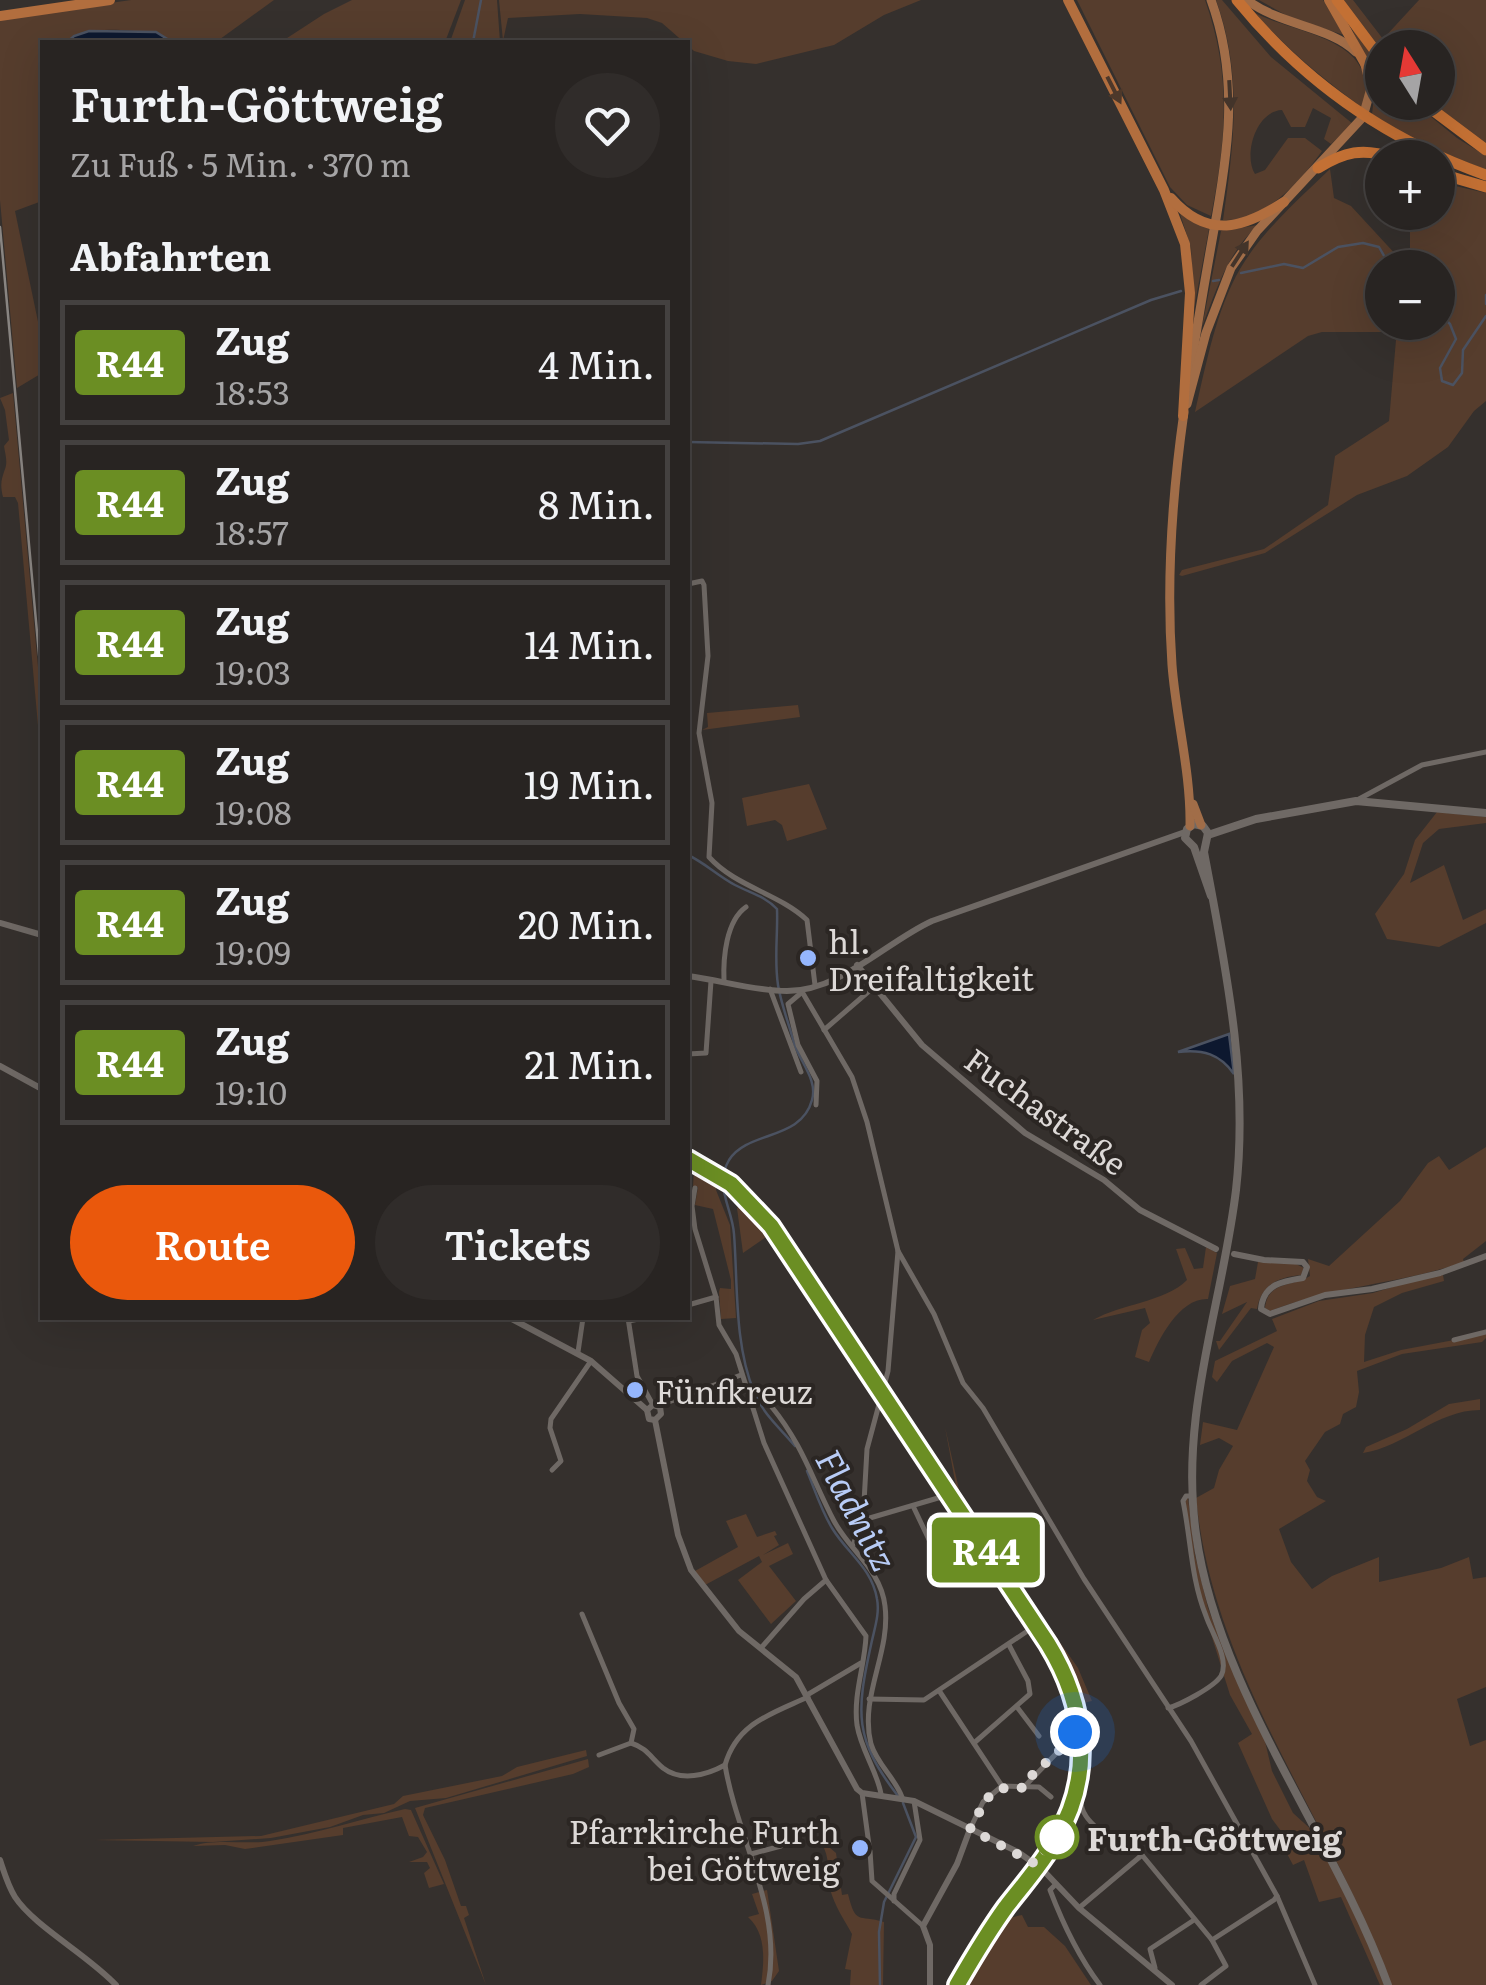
<!DOCTYPE html>
<html lang="de">
<meta charset="utf-8">
<style>
:root{--surface:#282422;--page:#302c2a;--text:#f1f3f6;--muted:#a5a4a5;--line:#444140;--accent:#ea580c}
body{margin:0;font-family:Literata,serif;background:var(--page);color:var(--text);height:100vh;display:flex;flex-direction:column;font-size:38px;white-space:nowrap}
*{box-sizing:border-box;margin:0}
p{font-size:32px;color:var(--muted)}
.icon{flex:none;width:55px;height:55px;fill:none;stroke:currentColor;stroke-width:2;stroke-linecap:round;stroke-linejoin:round}
.map{position:relative;flex:1;overflow:hidden}
.sheet{position:absolute;left:40px;top:40px;width:650px;height:1280px;display:flex;flex-direction:column;background:var(--surface);border-radius:0px;box-shadow:0 10px 40px #0002,0 0 0 2px var(--line)}
.sheet>*{flex:none}
.badge{padding:0 20px;border-radius:8px;font-size:35px;line-height:65px}
.needle{width:65px;rotate:349deg}
.controls{position:absolute;left:1365px;top:30px;display:grid;gap:20px}
.controls a{display:grid;place-items:center;width:90px;height:90px;border-radius:50%;background:var(--surface);box-shadow:0 10px 40px #0002,0 0 0 2px var(--line);font-size:50px}
.you{position:absolute;width:50px;height:50px;margin:-25px;border:8px solid #fff;border-radius:50%;background:#1a73e8;box-shadow:0 0 0 15px #1a73e833}
.map>.badge{position:absolute;translate:-50% -50%;box-shadow:0 0 0 5px #fff}
h2{padding:0 30px;font-size:38px;line-height:90px}
.round{display:grid;place-items:center;flex:none;width:105px;height:105px;border-radius:52px;background:var(--page)}
.head{display:flex;align-items:center;justify-content:space-between;height:170px;padding:0 30px}
h1{font-size:48px;font-weight:600;line-height:75px}
.cta{display:flex;gap:20px;margin-top:auto;padding:20px 30px}
.cta a{flex:1;height:115px;border-radius:60px;background:var(--accent);color:#fff;font-size:40px;font-weight:600;line-height:115px;text-align:center}
.cta a+a{background:var(--page);color:var(--text)}
ul{padding:0;list-style:none}
li{display:flex;align-items:center;gap:30px;height:125px;margin:0 20px 15px;padding:0 10px;border:5px solid var(--line);border-radius:0px}
li div{flex:1}
li b{display:block;font-size:38px}
li em{font-style:normal}
li .badge{min-width:110px;font-weight:700;text-align:center}
.map>svg:first-child{display:block}
</style>
<div class="map">
<svg width="1486" height="1985" viewBox="0 0 1486 1985">
<rect width="100%" height="100%" fill="#35302d"/>
<g fill="#563d2d" fill-rule="evenodd">
<path d="M131,0H274L216,42H172C158,30 106,27 88,32C80,34 73,41 67,42C60,44 49,42 42,42V201L15,211L42,341V373L17,388L0,200V19Z"/>
<path d="M352,0H461L445,42H281L324,14Z"/>
<path d="M465,0H497L500,42H450Z"/>
<path d="M499,0H921L884,15L834,45L756,64L728,61L694,51L662,23L647,18L580,14L508,18L503,41Z"/>
<path d="M1077,0H1205C1232,76 1226,139 1211,216L1187,205L1170,187Z"/>
<path d="M1216,0H1222L1271,57L1353,124L1331,144L1324,139L1331,118L1313,108L1305,127H1291L1282,110C1256,111 1243,155 1255,174L1265,170L1288,138H1305L1322,151C1300,182 1264,222 1223,220C1234,144 1243,74 1216,0Z"/>
<path d="M1259,0H1323L1344,35L1291,18Z"/>
<path d="M1341,0H1353L1383,39L1419,0H1486V145L1428,103L1438,102V48H1382V52Z"/>
<path d="M1255,13C1299,35 1382,38 1363,108C1323,79 1288,50 1255,13Z"/>
<path d="M1351,27L1382,68V102L1414,103L1457,138L1486,156V170L1416,141L1372,114L1376,80Z"/>
<path d="M1330,169L1334,198L1351,206L1398,257L1410,254V213L1438,212V182L1486,193V401L1474,411L1448,447L1407,476L1357,495L1265,553L1182,576L1179,575L1182,570L1264,549L1328,505L1335,456L1389,421L1396,340L1389,332H1322L1308,336L1195,412C1206,365 1216,310 1240,269C1262,231 1299,199 1330,169ZM1382,268H1438V322H1382Z"/>
<path d="M1180,214L1209,229L1194,308L1191,247Z"/>
<path d="M1258,225C1228,252 1216,290 1202,327L1221,231Z"/>
<path d="M13,393L42,711V770L18,503L15,497H3C0,485 1,480 5,469C8,462 5,453 4,446L9,440L5,410L0,398Z"/>
<path d="M798,705L800,717L702,730L708,727L707,713Z"/>
<path d="M809,784L827,829L787,841L782,825L775,820L747,826L742,798Z"/>
<path d="M1437,812L1486,817V823L1439,829L1423,843L1410,883L1444,865L1463,920L1486,909V923L1439,947L1387,939L1375,914L1404,874L1415,840Z"/>
<path d="M1486,1147V1241L1463,1259L1464,1262C1400,1284 1333,1286 1270,1311L1265,1308C1268,1281 1292,1287 1310,1276L1308,1259L1329,1266L1400,1201L1428,1163L1439,1156L1449,1170Z"/>
<path d="M688,1161L718,1178L716,1190L730,1225L736,1318L721,1319L719,1292L720,1288L731,1289V1280L713,1209L695,1205L698,1187L693,1186L694,1170Z"/>
<path d="M744,1203L769,1235L743,1253L737,1208Z"/>
<path d="M1206,1247L1217,1253L1208,1299C1179,1298 1159,1339 1149,1362L1135,1357L1142,1330L1150,1323L1145,1308L1093,1320C1121,1304 1165,1302 1187,1280L1176,1249L1185,1248L1194,1269L1203,1268Z"/>
<path d="M1258,1262L1296,1264L1304,1268L1301,1275C1278,1277 1261,1285 1257,1309L1251,1308L1219,1350L1216,1341H1220L1247,1302L1222,1314L1230,1286L1255,1279Z"/>
<path d="M1443,1275L1444,1281L1402,1293L1374,1307L1365,1335L1364,1362L1401,1350L1486,1334V1338L1482,1342L1402,1354L1357,1371L1359,1392L1356,1407L1343,1414L1340,1424L1325,1432L1305,1461L1310,1470L1307,1481L1317,1497L1326,1501L1279,1529L1291,1562L1312,1589L1332,1576L1379,1557V1582L1441,1568L1469,1557L1473,1579L1486,1577V1687L1457,1699L1470,1746L1486,1740V1985H1391C1331,1818 1214,1679 1196,1498L1214,1488L1219,1470L1233,1446L1219,1438L1200,1445L1203,1422L1237,1430L1274,1347L1267,1343L1232,1361L1217,1382L1212,1377L1215,1361L1277,1331L1272,1319L1319,1301L1373,1293L1415,1280Z"/>
<path d="M1480,1399V1410C1437,1410 1404,1447 1363,1453L1366,1447L1407,1429L1449,1404Z"/>
<path d="M945,1427L962,1503L1078,1668L1092,1701L1079,1704L1064,1664L959,1503Z"/>
<path d="M1188,1498L1195,1555L1208,1608L1226,1656L1264,1737L1272,1771L1293,1813L1314,1832L1366,1938L1384,1985H1380L1341,1897L1319,1902L1304,1860L1293,1865L1284,1848L1290,1843L1272,1819L1238,1743L1252,1734L1230,1695L1196,1586L1184,1499Z"/>
<path d="M746,1514L757,1537L775,1531L777,1535L774,1536L779,1545L763,1555L788,1543L793,1554L769,1566L796,1601L771,1624L738,1580L762,1562L759,1556L705,1585L695,1571L738,1547L726,1521Z"/>
<path d="M586,1750L587,1756L446,1798L410,1801L384,1813L363,1815L330,1827L271,1838L213,1842L94,1840L261,1836L394,1804L403,1796L502,1776L517,1767Z"/>
<path d="M588,1759L589,1767L573,1774L425,1808L423,1815L445,1860L461,1906H466L469,1915L464,1918L486,1985L415,1808Z"/>
<path d="M405,1809L411,1810L444,1884L429,1888L424,1873L430,1868L427,1862H409L423,1857L427,1852L418,1837L409,1836L402,1817L343,1828V1835L245,1849L225,1845L193,1846C215,1838 246,1845 270,1841C316,1834 360,1819 405,1809Z"/>
<path d="M829,1847L836,1853L842,1895L848,1894C856,1926 858,1914 884,1922L883,1985H850L851,1970L845,1969L852,1934C844,1919 835,1907 830,1889C826,1875 831,1864 824,1848Z"/>
<path d="M767,1890L779,1971L772,1981L761,1985C764,1962 767,1934 748,1917L759,1914L752,1894Z"/>
<path d="M1022,1915L1028,1927H1044L1065,1946L1091,1985H963L1004,1919Z"/>
</g>
<g fill="#0d182f" stroke="#4b5261" stroke-width="2.5">
<path d="M89,31L156,32L172,42H67L74,36Z"/>
<path d="M1229,1034L1234,1074C1220,1054 1203,1049 1178,1052Z"/>
</g>
<g fill="none" stroke-linecap="round" stroke-linejoin="round">
<g stroke="#4b5261" stroke-width="2.5">
<path d="M473,42L481,0"/>
<path d="M1241,273L1284,264L1303,268L1338,247L1363,243L1379,247L1391,268"/>
<path d="M1213,281L1219,280"/>
<path d="M1486,295V304"/>
<path d="M1438,312L1450,324L1456,339L1440,368L1442,381L1453,385L1462,373L1463,350L1486,316"/>
<path d="M688,442L798,444L820,441L1151,300L1181,291"/>
<path d="M688,855C705,863 718,876 735,885C750,893 765,896 777,909C778,934 774,959 778,985C781,1004 789,1024 794,1043C800,1062 818,1080 812,1100C801,1141 748,1130 729,1160C725,1167 723,1175 723,1182C723,1199 733,1216 734,1234C738,1285 734,1343 754,1392C763,1414 780,1428 795,1446"/>
<path d="M807,1471C815,1490 821,1510 832,1528C847,1553 872,1568 877,1599C880,1614 874,1630 871,1645C856,1713 854,1739 898,1796"/>
<path d="M880,1985L879,1932L884,1902L916,1837L903,1803"/>
</g>
<g stroke="#6f6965" stroke-width="5">
<path d="M688,584L702,581L704,585L708,656L699,733L712,803L709,857C736,887 778,893 807,920L815,985"/>
<path d="M1359,799L1422,765L1486,752"/>
<path d="M724,981C723,958 726,921 746,907"/>
<path d="M770,989L801,1072"/>
<path d="M801,990L852,1077L867,1122L898,1251L888,1371L867,1449L863,1520L853,1545"/>
<path d="M801,993L788,1004L798,1045L817,1081L816,1105"/>
<path d="M824,1030L875,986"/>
<path d="M688,1054L706,1053L711,981"/>
<path d="M695,1188L692,1206L695,1229L716,1297L719,1325L736,1354L764,1443L826,1580L866,1636C865,1665 853,1694 857,1725C861,1750 877,1771 881,1794"/>
<path d="M898,1251L934,1314L963,1383L983,1408L1084,1579L1191,1741L1277,1896L1315,1985"/>
<path d="M688,1305L716,1297"/>
<path d="M628,1318L637,1376L653,1405"/>
<path d="M629,1321L643,1318"/>
<path d="M1454,1340L1486,1332"/>
<path d="M578,1352L583,1318"/>
<path d="M658,1406L741,1375"/>
<path d="M771,1406C803,1445 812,1479 834,1521C850,1551 881,1570 885,1606C891,1653 859,1696 871,1744C877,1764 895,1778 902,1797"/>
<path d="M552,1470L561,1461L550,1428L551,1419L591,1361"/>
<path d="M913,1506L943,1569"/>
<path d="M863,1520L938,1498"/>
<path d="M582,1614L619,1703L634,1729L631,1743"/>
<path d="M761,1648L804,1599L826,1580"/>
<path d="M940,1692L1002,1786L983,1802L970,1829"/>
<path d="M807,1695L861,1663"/>
<path d="M869,1699L924,1700L1026,1632"/>
<path d="M1017,1707L1039,1736"/>
<path d="M1168,1708C1180,1705 1214,1687 1221,1676C1230,1659 1211,1632 1206,1616C1191,1579 1191,1540 1183,1501L1186,1496H1192"/>
<path d="M974,1743L1030,1694L1028,1681L1009,1645"/>
<path d="M599,1755L631,1743C647,1748 651,1758 663,1768C681,1782 707,1775 725,1765"/>
<path d="M1002,1786L1039,1787L1051,1797"/>
<path d="M1024,1787L1074,1735L1070,1708"/>
<path d="M862,1793L869,1845"/>
<path d="M870,1851L872,1881L923,1926"/>
<path d="M751,1854L781,1846"/>
<path d="M1142,1855L1212,1940L1274,1900L1277,1896"/>
<path d="M1056,1884L1050,1890C1063,1924 1078,1956 1100,1985"/>
<path d="M894,1901V1894L920,1840L914,1801"/>
<path d="M1079,1908L1142,1855C1123,1844 1082,1827 1081,1802C1079,1781 1087,1758 1087,1736"/>
<path d="M1155,1968L1150,1949L1194,1920"/>
<path d="M768,1985C783,1910 737,1838 725,1765C737,1723 771,1714 808,1697"/>
<path d="M1201,1985L1226,1966L1212,1940"/>
</g>
<g stroke="#6f6965" stroke-width="6">
<path d="M0,923L42,935"/>
<path d="M857,965L922,1045L1025,1133L1104,1180L1140,1210L1216,1249"/>
<path d="M688,976C720,980 754,991 787,991C841,991 886,942 932,921L1185,832"/>
<path d="M0,1066L42,1089"/>
<path d="M1234,1254L1264,1260L1303,1262L1307,1267L1303,1278C1283,1281 1263,1284 1261,1309L1270,1314L1325,1295L1372,1289L1440,1273L1486,1256"/>
<path d="M510,1318L591,1361L647,1410L649,1419L655,1420"/>
<path d="M647,1410L653,1405L660,1407L661,1414L655,1420"/>
<path d="M655,1420L678,1535L691,1570L739,1631L796,1677L857,1789L862,1793L914,1801L1018,1852L1042,1869L1079,1908L1172,1985"/>
<path d="M0,1860C4,1872 8,1886 15,1897C34,1926 88,1955 116,1985"/>
<path d="M930,1985V1945L923,1926L957,1864L970,1829"/>
</g>
<g stroke="#6f6965" stroke-width="8">
<path d="M1208,835L1256,819L1356,801L1486,813"/>
<path d="M1211,896L1194,847L1185,838L1187,829L1194,824L1203,826L1208,833L1204,852C1225,965 1249,1075 1236,1190C1222,1306 1179,1415 1196,1534C1217,1690 1334,1836 1388,1985"/>
</g>
<g stroke="#a16d48" stroke-width="9">
<path d="M1247,0C1281,26 1330,26 1356,52"/>
<path d="M1190,372C1197,326 1205,280 1213,235C1228,155 1240,79 1211,0"/>
<path d="M1187,404L1206,333L1231,268L1257,231L1363,117L1371,88L1365,65"/>
<path d="M1184,412C1172,496 1166,580 1172,665C1176,718 1191,773 1190,826"/>
<path d="M1193,804L1201,825"/>
</g>
<g stroke="#b26e3e" stroke-width="10">
<path d="M1068,0L1164,190L1185,244L1190,293L1183,416"/>
<path d="M1329,0L1367,67"/>
<path d="M0,16L110,0"/>
<path d="M1171,198C1208,240 1244,228 1284,202"/>
</g>
<g stroke="#c37034" stroke-width="11">
<path d="M1237,0C1303,81 1387,140 1486,175"/>
<path d="M1337,0L1382,60"/>
<path d="M1422,102L1486,150"/>
<path d="M1318,168C1344,152 1363,147 1393,158"/>
<path d="M1438,173L1486,187"/>
</g>
<g stroke="#8a8683" stroke-width="2.5">
<path d="M0,227L42,687"/>
<path d="M688,1159L731,1184L771,1226L1044,1638C1141,1788 1029,1862 957,1985"/>
</g>
</g>
<defs><path id="oneway-solid" d="M-6-.8H1V-3.2L6.5 0L1 3.2V.8H-6Z" transform="scale(2.5)"/></defs>
<use fill="#4d382a" href="#oneway-solid" transform="translate(1114 90) rotate(63)"/>
<g fill="#43342a">
<use href="#oneway-solid" transform="translate(1230 95) rotate(87)"/>
<use href="#oneway-solid" transform="translate(1240 254) rotate(-57)"/>
</g>
<g fill="none" stroke-linecap="round" stroke-linejoin="round">
<defs>
<path id="line" d="M688,1159L731,1184L771,1226L1048,1644C1086,1706 1094,1775 1056,1839C1042,1864 1023,1885 1006,1907C988,1932 972,1959 957,1985"/>
</defs>
<use href="#line" stroke="#fff" stroke-width="22"/>
<use href="#line" stroke="#6b8e23" stroke-width="15"/>
<path stroke="#ddd9d7" stroke-width="10" stroke-dasharray="0 18" d="M1057,1837L1034,1863L970,1829C987,1801 986,1784 1024,1788L1028,1779L1073,1738L1075,1732"/>
</g>
<g fill="#95b6fd" stroke="#2b2623" stroke-width="4">
<circle cx="808" cy="958" r="10"/>
<circle cx="635" cy="1390" r="10"/>
<circle cx="860" cy="1848" r="10"/>
</g>
<circle fill="#fff" stroke="#6b8e23" stroke-width="5" cx="1057" cy="1837" r="20"/>
<g text-anchor="middle" dominant-baseline="central" stroke-width="8" stroke-linejoin="round" paint-order="stroke">
<g font-size="32" fill="#ddd9d7" stroke="#2b2623" text-anchor="start">
<text x="828" y="940">hl.<tspan x="828" dy="37">Dreifaltigkeit</tspan></text>
<text x="655" y="1390">Fünfkreuz</text>
<text x="840" y="1830" text-anchor="end">Pfarrkirche Furth<tspan x="840" dy="37">bei Göttweig</tspan></text>
</g>
<g font-size="32" fill="#ddd9d7" stroke="#2b2623">
<text transform="translate(1047 1110) rotate(36)">Fuchastraße</text>
</g>
<g font-size="32" font-weight="bold" fill="#ddd9d7" stroke="#2b2623" text-anchor="start">
<text x="1087" y="1837">Furth-Göttweig</text>
</g>
<g font-size="35" font-style="italic" fill="#b8ccf6" stroke="#2b2623">
<text transform="translate(858 1509) rotate(62)">Fladnitz</text>
</g>
</g>
</svg>
<div class="controls">
<a><svg class="needle" viewBox="-14 -14 28 28"><path d="M0-13l5 13h-10z" fill="#e53935"/><path d="M0 13l5-13h-10z" fill="#a5a4a5"/></svg></a>
<a>+</a>
<a>−</a>
</div>
<div class="you" style="left:1075px;top:1732px"></div>
<b class="badge" style="left:986px;top:1550px;background:#6b8e23;color:#fff">R44</b>
<section class="sheet">
<div class="head"><div><h1>Furth-Göttweig</h1><p>Zu Fuß · 5 Min. · 370 m</p></div><a class="round"><svg class="icon" aria-label="heart" viewBox="0 0 24 24"><path d="M12 20l-8-8c-3-5 5-10 8-4 3-6 11-1 8 4z"/></svg></a></div>
<h2>Abfahrten</h2>
<ul>
<li><span class="badge" style="background:#6b8e23;color:#fff">R44</span><div><b>Zug</b><p>18:53</p></div><em>4 Min.</em></li>
<li><span class="badge" style="background:#6b8e23;color:#fff">R44</span><div><b>Zug</b><p>18:57</p></div><em>8 Min.</em></li>
<li><span class="badge" style="background:#6b8e23;color:#fff">R44</span><div><b>Zug</b><p>19:03</p></div><em>14 Min.</em></li>
<li><span class="badge" style="background:#6b8e23;color:#fff">R44</span><div><b>Zug</b><p>19:08</p></div><em>19 Min.</em></li>
<li><span class="badge" style="background:#6b8e23;color:#fff">R44</span><div><b>Zug</b><p>19:09</p></div><em>20 Min.</em></li>
<li><span class="badge" style="background:#6b8e23;color:#fff">R44</span><div><b>Zug</b><p>19:10</p></div><em>21 Min.</em></li>
</ul>
<div class="cta"><a>Route</a><a>Tickets</a></div>
</section>
</div>
